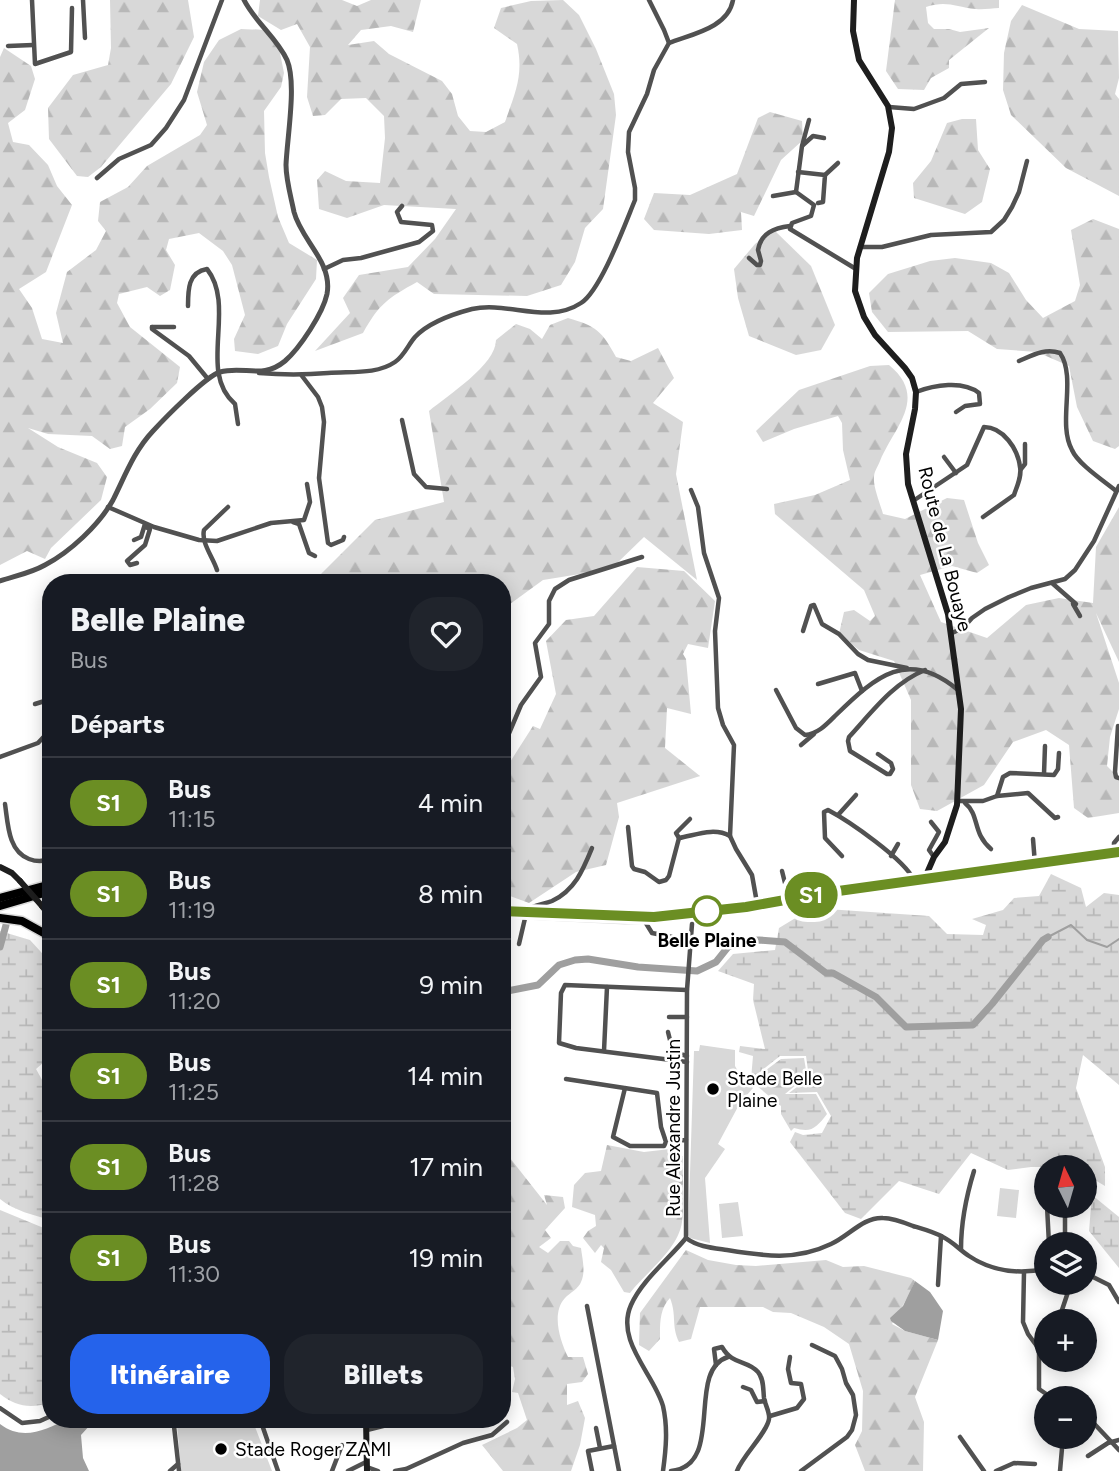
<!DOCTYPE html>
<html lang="fr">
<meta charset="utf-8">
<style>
:root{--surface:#171b24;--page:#20242c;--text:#f1f3f6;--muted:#9ea1a6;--line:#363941;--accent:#2563eb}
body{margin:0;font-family:Figtree,sans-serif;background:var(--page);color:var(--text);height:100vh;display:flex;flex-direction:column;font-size:26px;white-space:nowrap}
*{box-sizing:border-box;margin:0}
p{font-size:23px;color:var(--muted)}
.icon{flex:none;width:38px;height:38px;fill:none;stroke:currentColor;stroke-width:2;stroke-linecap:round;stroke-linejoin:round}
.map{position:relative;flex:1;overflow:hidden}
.sheet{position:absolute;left:42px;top:574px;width:469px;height:854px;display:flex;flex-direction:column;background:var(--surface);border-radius:28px;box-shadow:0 4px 18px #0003}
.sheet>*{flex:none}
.badge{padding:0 14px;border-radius:23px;font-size:24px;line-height:46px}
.needle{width:46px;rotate:355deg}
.tools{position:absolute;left:1034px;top:1155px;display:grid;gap:14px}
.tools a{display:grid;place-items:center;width:63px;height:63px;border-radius:50%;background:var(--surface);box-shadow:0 4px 18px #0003;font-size:35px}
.map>.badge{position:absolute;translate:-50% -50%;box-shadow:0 0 0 4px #fff}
h2{padding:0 28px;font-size:26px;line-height:63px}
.round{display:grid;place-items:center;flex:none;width:74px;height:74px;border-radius:28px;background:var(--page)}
.head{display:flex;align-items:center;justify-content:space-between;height:119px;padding:0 28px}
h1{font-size:33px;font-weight:800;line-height:52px}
.primary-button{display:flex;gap:14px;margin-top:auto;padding:14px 28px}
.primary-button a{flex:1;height:80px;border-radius:28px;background:var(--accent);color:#fff;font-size:28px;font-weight:800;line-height:80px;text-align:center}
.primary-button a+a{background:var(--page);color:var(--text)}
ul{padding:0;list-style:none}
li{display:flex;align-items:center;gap:21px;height:91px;padding:0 28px;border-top:2px solid var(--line)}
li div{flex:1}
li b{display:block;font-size:26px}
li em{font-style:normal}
li .badge{min-width:77px;font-weight:700;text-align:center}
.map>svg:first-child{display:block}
</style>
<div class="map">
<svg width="1119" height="1471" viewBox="0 0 1119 1471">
<defs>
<pattern id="forest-firs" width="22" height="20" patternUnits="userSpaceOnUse" patternTransform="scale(1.75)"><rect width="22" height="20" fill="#d8d8d8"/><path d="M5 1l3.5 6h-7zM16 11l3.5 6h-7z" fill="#b8b8b8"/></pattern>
<pattern id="wetland-marsh" width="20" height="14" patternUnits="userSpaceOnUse" patternTransform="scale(1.75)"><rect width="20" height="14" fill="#d8d8d8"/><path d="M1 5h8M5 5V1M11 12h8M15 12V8" fill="none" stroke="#b8b8b8"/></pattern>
</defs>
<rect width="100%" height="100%" fill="#fff"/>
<g fill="#d8d8d8">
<path d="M700,1045L735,1050V1066L740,1075L745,1077L753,1088L740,1103L718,1144L725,1149L705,1178L710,1243L690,1238L688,1235L694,1051H699Z"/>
<path d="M1000,1188L1019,1190L1016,1218L997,1216Z"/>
<path d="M738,1202L743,1236L722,1238L719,1204Z"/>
<path d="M185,1419H252L272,1471H181L177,1424Z"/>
</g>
<g fill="url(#forest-firs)">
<path d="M110,0H188L194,37L171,84L101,167L88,177L77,176L49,139L48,108L73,75L108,65L111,48Z"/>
<path d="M260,0H342L357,6L371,0H421L413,32L391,26L361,30L348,45L374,41L389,54L442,81L452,94L458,116L470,131L486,132L505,122C515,93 524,75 517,44L494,28L501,8L531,1L563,0L579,15L596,49L614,94L616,115L603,209L585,228L575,262L561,285L527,296L434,294L417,282C388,298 379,304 363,333L315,351L350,313L343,298L359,275L408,267L435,239L456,209L384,205L347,218L319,209L317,180L325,171L346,181L380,183L385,138L384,116L366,98L341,99L325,115L313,116L307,97L310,47L297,24L281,30L258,16Z"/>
<path d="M895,0H999V8C992,8 983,10 976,9C955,7 947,0 926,7L928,23L934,29H949L960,32L989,28L949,60V68L931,78L924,90L898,89L886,71Z"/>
<path d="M1022,5L1079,29L1118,31L1119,78L1115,94L1119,99V196L1066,168L1011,115L1003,90L1004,53L1011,21Z"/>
<path d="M241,29L264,30L279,48L284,73L281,87L264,111L265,153L269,177L278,217L289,243L317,260L316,279L287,324L278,346L258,354L235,351L234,339L245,315L232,265L223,251L199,233L169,239L166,250L175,265L170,290L160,296L147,287L119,294L117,303L130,327L180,367L177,383L150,409L125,427L122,446L110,449L92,436L48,434L28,428L58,447L97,463L107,477L101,500L51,548L45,559L27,551L0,565V57L4,48L31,66L35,79L25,110L8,123L13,142L29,145L48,165L57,186L72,205L46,272L19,289L32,308L42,339L63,343L56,313L67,272L96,250L106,231L98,221L100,202L128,187L147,166L200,135L207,125L197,92L204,62L219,40Z"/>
<path d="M770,112L802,121L803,140L781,160L754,216L741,212L742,230L709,234L654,230L644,219L654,193L690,195L737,174L758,118Z"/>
<path d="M962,119H976L978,150L990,169L982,202L965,214L914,198L913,183L931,161L947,123Z"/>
<path d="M1093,219L1119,229V446L1115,449L1093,441L1077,407L1069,366L1037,352L997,349L968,331L888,332L872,312L869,293L888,274L930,261L955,258L991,263L1009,273L1026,300L1043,318L1075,301L1080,285L1071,230Z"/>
<path d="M774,230L811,266L835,325L821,350L796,355L749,336L738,298L734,269L755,244Z"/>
<path d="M568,318C596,326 602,331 616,357L631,361L658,348L674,378L653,403L683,422L676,474L697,580L644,537L611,569L543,580L502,610V583H312L375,520L444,502L429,411C448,395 496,365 496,340L516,324L530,329L542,339L550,325Z"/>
<path d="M889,365C929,398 894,427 880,461C878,466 874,472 874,477C873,487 880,503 883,514L905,519L947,498L964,500L978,543L989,565L977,573L952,566L920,575L941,622L987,638L1026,605L1059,598L1093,603L1096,547L1119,507V662L1096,613L1119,683V709L1110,737L1107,766L1119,778V813L1088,818L1074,808L1069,745L1046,730L1013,742L984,785L937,811L920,809L911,785V700L894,661L859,650L839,634L844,612L854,610L870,621L875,616L864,590L775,514L774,504L815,495L850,480L843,450L842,423L838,416L794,429L763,442L756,431L799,390L870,366Z"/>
<path d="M637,567L684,571L715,601L708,648L688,644L683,654L686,659L691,714L667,708L665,748L700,776L617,803L619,817L606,865L576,872L529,903L502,893V795L510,762L533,726L540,729L556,694L546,641L566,620L594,616Z"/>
<path d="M607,1145L644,1152L670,1149V1156H683C682,1177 685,1201 682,1222C678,1250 646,1272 630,1293L624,1292L611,1270L601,1262L604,1248L601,1245L595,1253L583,1238L588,1231L596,1226L595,1215L572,1207L574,1185L585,1173L601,1171Z"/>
<path d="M502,1148L547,1205L544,1195L563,1197L565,1208L545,1230L551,1238L539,1247L548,1253L560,1241H569L573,1246L581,1248C582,1257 586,1272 581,1282C579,1288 570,1293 565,1298C551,1313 560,1341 568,1357H583L588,1374L582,1382L567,1384V1405L578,1401L585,1418L580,1445L571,1471H503L482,1445L517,1428L527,1420L518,1393L512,1392L515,1379L513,1367L502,1363Z"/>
<path d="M686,1250L708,1260L736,1265L756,1266L826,1260L843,1267L864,1266L911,1278L915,1281L910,1293L892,1324L905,1331L938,1340L915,1397L924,1422L923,1471H865L855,1445L862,1431L863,1391L849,1344L824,1327L791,1313L773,1312L763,1307H700L691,1339L679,1342C671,1325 677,1316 670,1298C659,1309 660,1326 660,1339L649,1351L639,1345L640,1313Z"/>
</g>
<g fill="url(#wetland-marsh)">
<path d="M1051,874L1081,888L1086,907L1104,893L1119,895V1085L1083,1055L1076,1088L1105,1167V1186L1085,1174V1167H1031L1008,1170L971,1153L939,1194L899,1181L861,1219L845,1213L790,1142L795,1132L803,1135L822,1133L831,1116L817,1092L789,1093L809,1078L806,1056H780L751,1079L753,1056L739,1052L740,1046L765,1049L753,1000L754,984L718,971L733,954L775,950L779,928L812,908L929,916L947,934L983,935L986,925L972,919L1003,910L1014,898L1039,896Z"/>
<path d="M0,931L30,940L51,963V1017L45,1046L51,1052V1056L36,1069L51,1096V1220C33,1215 15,1211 0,1199Z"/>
<path d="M804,1058L807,1076L785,1094H816L827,1114C816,1128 812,1133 794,1128L791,1131L781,1114V1106L751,1081L781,1059Z"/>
<path d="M1092,1195L1119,1217V1268L1089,1231Z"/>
<path d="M0,1210L51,1231V1402C32,1409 16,1407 0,1394Z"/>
</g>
<g fill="#9f9f9f">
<path d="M915,1281L930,1292L943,1311L938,1340L905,1331L891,1321L890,1318L903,1306Z"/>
<path d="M69,1419H91V1424L81,1435L83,1458L89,1471H0V1424C24,1442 45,1429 69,1419Z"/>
</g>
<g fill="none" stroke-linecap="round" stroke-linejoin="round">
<path stroke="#9f9f9f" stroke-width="2" d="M1048,937L1071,925L1087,940L1107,947L1119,939"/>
<g stroke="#9f9f9f" stroke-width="7">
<path d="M0,947L6,925"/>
<path d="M502,992L538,985L559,965L575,960L588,959L638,967L697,971L716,962L728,947L741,941L759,940L785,942L826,973H833L876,997L906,1027L973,1025L992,1004L1043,940L1048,937"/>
</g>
<defs>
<g id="trunk">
<path d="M0,898L51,884"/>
<path d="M0,906L51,891"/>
<path d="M502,913L625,919L661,918L1119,852"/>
<path d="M0,918L22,921L51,937"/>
</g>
</defs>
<use href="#trunk" stroke="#dbdbdb" stroke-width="11"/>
<g stroke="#515151" stroke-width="4.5">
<path d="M32,0L35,64L71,52L72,8"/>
<path d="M83,0L85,38"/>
<path d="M669,43C692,34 728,28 733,0"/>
<path d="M8,46L33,45"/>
<path d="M889,107L914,109L944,98L961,84L985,82"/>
<path d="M809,120L802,146L796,192L814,205L811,216L792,223L790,229L856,269"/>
<path d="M803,145L813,136L824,138"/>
<path d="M798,172L825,175L823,202L818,203"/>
<path d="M825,175L838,163"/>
<path d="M97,178L119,159L151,145L166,128L184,100L222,0"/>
<path d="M773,196L796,192"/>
<path d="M860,247H882L931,235L991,232L1004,220L1012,207L1019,192L1027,161"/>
<path d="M749,258L757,265H760L761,261L758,250C761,233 774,228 790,226"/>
<path d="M324,269L343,260L361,258L419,242L433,231L432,225L401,222L397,212L402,206"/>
<path d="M188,306C188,290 188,272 207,269C237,307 197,372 235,404L238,424"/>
<path d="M152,327V329L189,356L208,379"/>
<path d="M152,327H174"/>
<path d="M1019,361C1033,355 1045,348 1060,353C1077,378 1057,423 1072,450C1078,464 1104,481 1116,491"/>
<path d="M259,373C283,375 304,375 328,373C350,371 376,375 395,362C404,356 408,345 415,337C429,322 453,314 472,309C508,301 548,325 581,303C601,290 625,224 635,200V188L628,152L629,132L647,94L654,70L669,43L664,30L649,0"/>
<path d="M302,376L318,397L322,407L324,422L319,478L328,543L331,545L343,540L344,537"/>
<path d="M916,392C934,385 963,380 979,393L980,404L965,406L956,412"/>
<path d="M402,420L414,474L426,487L447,489"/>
<path d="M944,457L956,473"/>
<path d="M1021,469L1025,464V444"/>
<path d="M691,490L698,507L704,553L719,598L715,631L718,708L723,725L734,745L730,836L736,849L752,875L757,903"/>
<path d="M913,501L967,465L984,427C1003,427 1018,449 1020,467C1022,476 1017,486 1014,495L983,517"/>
<path d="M108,507L154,527L199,540L217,541L271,523L304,520L310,502L307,484"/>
<path d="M293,522L299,524L309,553L315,556"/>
<path d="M134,540L141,537L145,524"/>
<path d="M137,563L130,565L127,561L145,545L150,529L145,527"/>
<path d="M217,570C213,557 201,543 204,530L228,507"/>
<path d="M1052,583L1076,604"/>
<path d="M1073,604L1080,616"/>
<path d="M803,631L811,606L814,605L822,624L839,634L858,654L868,660L907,668"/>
<path d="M952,633L963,628L972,618L985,609L1009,597L1031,588L1065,579L1075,570L1094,541L1119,486"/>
<path d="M818,684L855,673L862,691"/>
<path d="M776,690L796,728L805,735C818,734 827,724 836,715C876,676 908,648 958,690"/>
<path d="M35,704L51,699"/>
<path d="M1118,726L1115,772L1116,777L1119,778"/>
<path d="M801,745L814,734"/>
<path d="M502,750L521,705L541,677L535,643L549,624V601L555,589L569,580L642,557"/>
<path d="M878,754L891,763L893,769L890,774H887L850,751L848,741L849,737C872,712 893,683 925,670"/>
<path d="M0,757L38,743L51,729"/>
<path d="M1044,774L1045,746"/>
<path d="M997,796L1028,793L1055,818L1058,817"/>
<path d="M958,801H983L997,796L1003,777L1010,773L1054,775L1058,769L1059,753"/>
<path d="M965,803C980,815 972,833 991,849"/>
<path d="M5,804C8,824 8,851 29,859C37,862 44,862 51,858"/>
<path d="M838,815L856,795"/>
<path d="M690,819L676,833L679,838C696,835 714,827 730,836"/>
<path d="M931,822L939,832L929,850L934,857"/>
<path d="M628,827L632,866L634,869L645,872L659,882L666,880L669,876L679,838"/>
<path d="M1033,839L1035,864"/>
<path d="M1114,852V843L1119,837"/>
<path d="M842,856L825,838L824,812L828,810C849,821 904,859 914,880"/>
<path d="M891,856L898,844"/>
<path d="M782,871L786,887L783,894L785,900"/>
<path d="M526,912C533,904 542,905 552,901C575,890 583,870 592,848"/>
<path d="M644,920L652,933L672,937"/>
<path d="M519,944L526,914"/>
<path d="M669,1017H687"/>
<path d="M668,1032L673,1052L687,1056"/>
<path d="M604,1051L607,987"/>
<path d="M687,1062L576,1048L559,1043L561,993L565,985L687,990"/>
<path d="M566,1079L657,1093L661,1127L666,1142L664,1146H630L613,1137L625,1088"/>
<path d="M666,1142L686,1140"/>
<path d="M1047,1206L1049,1244"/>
<path d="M1065,1206V1244"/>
<path d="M686,1238C698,1247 713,1248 727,1250C764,1256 796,1261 831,1244C849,1236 863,1217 883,1218C893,1218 903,1222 913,1226C923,1229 934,1232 943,1237C953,1242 960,1250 969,1256C993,1272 1020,1274 1046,1269"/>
<path d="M961,1249C961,1222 966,1197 974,1171"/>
<path d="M1024,1272L1023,1322L1028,1334L1039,1349V1389L1052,1398"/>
<path d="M1085,1273L1109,1285L1119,1302"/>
<path d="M938,1285L941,1236"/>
<path d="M587,1306L619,1471"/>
<path d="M1067,1321L1060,1316L1071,1283"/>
<path d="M1073,1363V1360"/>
<path d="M716,1365L714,1349L722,1347C733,1366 746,1359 758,1372C764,1379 763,1389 764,1398C765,1405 770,1412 769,1419C767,1433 743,1455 737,1471"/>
<path d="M743,1387L751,1390L757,1402L765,1401"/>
<path d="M0,1408L22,1423L40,1421L51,1416"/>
<path d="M1085,1414L1119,1450"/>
<path d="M770,1416L797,1408L804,1399L801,1384L791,1383L788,1369L790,1357"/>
<path d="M260,1419L278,1471"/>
<path d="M596,1428L600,1448"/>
<path d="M367,1430L411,1419"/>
<path d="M960,1437L984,1471"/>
<path d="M1088,1456L1108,1443L1119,1440"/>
<path d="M367,1467L378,1471"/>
<path d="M170,1471L178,1464"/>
<path d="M179,1471L174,1426L183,1419"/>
<path d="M332,1471L342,1445"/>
<path d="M348,1471L366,1462"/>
<path d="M395,1471L406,1469L463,1443L492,1435L507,1422"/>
<path d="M592,1471L588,1451L614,1446"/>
<path d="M663,1471C666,1449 668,1428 663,1406C654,1374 615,1341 631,1305C642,1280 669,1259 686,1238L687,990L692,924"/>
<path d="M671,1471C726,1466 685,1370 728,1357"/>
<path d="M801,1471L847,1437L852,1430L856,1415L853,1395L846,1383L842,1369L835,1356L812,1345"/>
<path d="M996,1471L1014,1463L1035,1464"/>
<path d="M1060,1471L1063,1437"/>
</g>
<path stroke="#515151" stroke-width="5" d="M0,581C15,576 31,573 45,565C70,552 99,525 113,500C125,476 134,451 153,431C164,419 206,376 220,372C244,365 262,380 285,361C300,348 323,313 327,294C333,262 301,240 294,212C291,197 286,180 286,165C287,138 297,83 287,60C277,38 255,22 244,0"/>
<g stroke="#1e1e1e" stroke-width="6">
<path d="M854,0L853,31L859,60L888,106L892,128L889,152L857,258L855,291L864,317L875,335L905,368L912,378L916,392L915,409L906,454L908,484L948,614L961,709L957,805L945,842L934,857L924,880"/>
<path d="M0,867L12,873L20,881"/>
<path d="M42,906L51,917"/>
<path d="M366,1419L367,1471"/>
</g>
<use href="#trunk" stroke="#000" stroke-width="8"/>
<path stroke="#1e1e1e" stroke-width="6" d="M20,881L42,906"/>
</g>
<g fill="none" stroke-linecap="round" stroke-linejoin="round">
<defs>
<path id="line" d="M502,911L654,917L746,907L824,893L1119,852"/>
</defs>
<use href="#line" stroke="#fff" stroke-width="16"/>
<use href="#line" stroke="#6b8e23" stroke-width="10"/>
</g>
<circle fill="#fff" stroke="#6b8e23" stroke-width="3.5" cx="707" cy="911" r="14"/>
<g fill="#000" stroke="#fff" stroke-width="2.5">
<circle cx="713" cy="1089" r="7"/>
<circle cx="221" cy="1449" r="7"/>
</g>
<g text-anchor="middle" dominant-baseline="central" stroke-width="5" stroke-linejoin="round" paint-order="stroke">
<g font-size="19" fill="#000" stroke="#fff">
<text transform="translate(945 549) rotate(76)">Route de La Bouaye</text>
<text transform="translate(673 1128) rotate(-90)">Rue Alexandre Justin</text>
</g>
<g font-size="19" font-weight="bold" fill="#000" stroke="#fff">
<text x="707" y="940">Belle Plaine</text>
</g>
<g font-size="19" fill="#000" stroke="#fff" text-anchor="start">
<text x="727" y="1078">Stade Belle<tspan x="727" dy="22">Plaine</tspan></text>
<text x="235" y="1449">Stade Roger ZAMI</text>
</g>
</g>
</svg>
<div class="tools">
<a><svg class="needle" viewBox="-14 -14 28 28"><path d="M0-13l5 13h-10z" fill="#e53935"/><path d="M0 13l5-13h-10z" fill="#9ea1a6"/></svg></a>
<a><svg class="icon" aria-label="layers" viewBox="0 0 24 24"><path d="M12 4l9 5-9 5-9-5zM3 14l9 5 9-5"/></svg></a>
<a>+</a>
<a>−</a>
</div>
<b class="badge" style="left:811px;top:895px;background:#6b8e23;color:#fff">S1</b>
<section class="sheet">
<div class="head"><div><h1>Belle Plaine</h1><p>Bus</p></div><a class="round"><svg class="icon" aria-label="heart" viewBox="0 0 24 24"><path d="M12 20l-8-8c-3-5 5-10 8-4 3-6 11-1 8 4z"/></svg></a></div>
<h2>Départs</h2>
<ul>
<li><span class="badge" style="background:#6b8e23;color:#fff">S1</span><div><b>Bus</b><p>11:15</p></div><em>4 min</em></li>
<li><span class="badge" style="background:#6b8e23;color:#fff">S1</span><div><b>Bus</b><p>11:19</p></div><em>8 min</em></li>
<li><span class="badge" style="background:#6b8e23;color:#fff">S1</span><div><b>Bus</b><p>11:20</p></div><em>9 min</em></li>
<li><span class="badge" style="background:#6b8e23;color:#fff">S1</span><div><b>Bus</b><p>11:25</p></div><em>14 min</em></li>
<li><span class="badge" style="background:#6b8e23;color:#fff">S1</span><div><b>Bus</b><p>11:28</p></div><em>17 min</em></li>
<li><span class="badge" style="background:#6b8e23;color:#fff">S1</span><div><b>Bus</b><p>11:30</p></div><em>19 min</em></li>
</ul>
<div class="primary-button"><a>Itinéraire</a><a>Billets</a></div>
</section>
</div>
